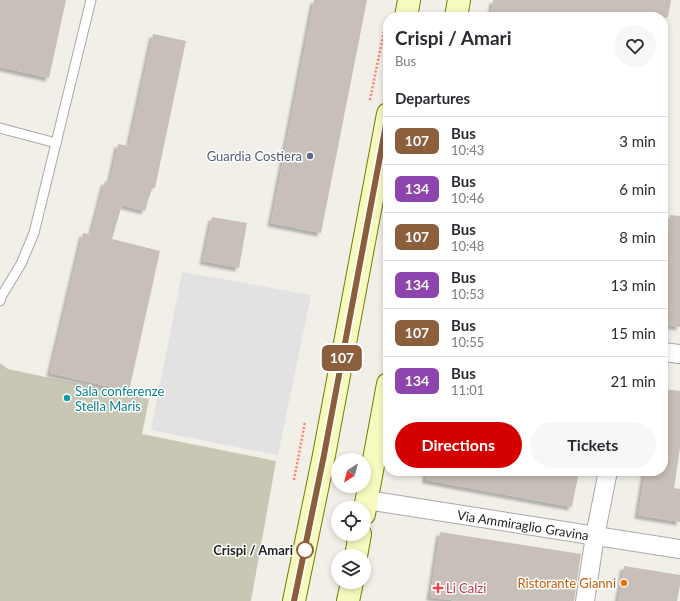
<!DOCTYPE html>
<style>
:root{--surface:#fff;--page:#f7f7f7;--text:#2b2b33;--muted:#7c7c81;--line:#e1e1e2;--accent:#d40000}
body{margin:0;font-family:Lato,sans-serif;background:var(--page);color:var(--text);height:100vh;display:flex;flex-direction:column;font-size:15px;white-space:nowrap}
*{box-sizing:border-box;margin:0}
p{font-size:13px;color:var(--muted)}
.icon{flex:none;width:22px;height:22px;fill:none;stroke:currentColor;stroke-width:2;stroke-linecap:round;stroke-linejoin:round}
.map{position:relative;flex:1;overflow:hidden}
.panel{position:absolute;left:383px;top:12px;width:285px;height:464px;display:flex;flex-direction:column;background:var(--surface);border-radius:16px;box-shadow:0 2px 6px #0003}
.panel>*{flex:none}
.badge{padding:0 8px;border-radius:6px;font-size:14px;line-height:26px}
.needle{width:26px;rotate:216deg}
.buttons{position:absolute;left:331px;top:453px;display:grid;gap:8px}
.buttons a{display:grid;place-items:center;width:40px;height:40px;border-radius:50%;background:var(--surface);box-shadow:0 2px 6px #0003;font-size:20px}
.map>.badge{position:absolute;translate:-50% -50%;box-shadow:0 0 0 2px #fff}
h2{padding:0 12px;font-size:15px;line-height:36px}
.round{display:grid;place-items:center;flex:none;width:42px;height:42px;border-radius:21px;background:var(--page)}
.summary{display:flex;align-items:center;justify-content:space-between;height:68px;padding:0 12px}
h1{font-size:19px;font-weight:700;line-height:30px}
.cta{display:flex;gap:8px;margin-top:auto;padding:8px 12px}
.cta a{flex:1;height:46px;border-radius:24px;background:var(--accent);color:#fff;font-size:16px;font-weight:700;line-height:46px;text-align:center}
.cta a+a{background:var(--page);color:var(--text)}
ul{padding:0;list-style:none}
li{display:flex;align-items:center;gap:12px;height:48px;padding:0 12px;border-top:1px solid var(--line)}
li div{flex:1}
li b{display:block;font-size:15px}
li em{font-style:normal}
li .badge{min-width:44px;font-weight:700;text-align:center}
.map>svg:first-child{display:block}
</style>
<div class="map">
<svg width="680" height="601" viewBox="0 0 680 601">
<defs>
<filter id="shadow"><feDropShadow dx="-3.5" dy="3.5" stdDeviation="1" flood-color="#0004"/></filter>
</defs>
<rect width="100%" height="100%" fill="#f2efe9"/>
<path fill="#c7c7b4" d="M0,363L8,369L149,399L142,434L276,461L251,601H0Z"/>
<path fill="#e2e2e2" d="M182,272L311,295L278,455L151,430Z"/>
<g fill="#c7bfb8" filter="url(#shadow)">
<path d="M0,0H66L49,78L0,67Z"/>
<path d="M314,0H367L321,233L271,223Z"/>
<path d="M493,0H671L668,17H491Z"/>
<path d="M153,34L186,41L155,188H152L145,211L122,205L112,239L160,251L129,391L50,373L83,233L91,234L105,181L110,182L118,144L129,146Z"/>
<path d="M670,215L680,216V327L663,324V258Z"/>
<path d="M212,217L247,223L239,268L203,261Z"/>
<path d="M663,389L680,391V448L674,488L680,489V522L638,515L645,471H663Z"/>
<path d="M426,471H579L572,507L426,480Z"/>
<path d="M440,532L581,554L574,601H458L430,597Z"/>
<path d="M624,566L680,575V585L677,601H618Z"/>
</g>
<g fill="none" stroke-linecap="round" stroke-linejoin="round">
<defs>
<g id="lane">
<path d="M0,128L56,143"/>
<path d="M0,301L1,297L21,264L34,233L91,0"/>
</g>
<g id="street">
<path d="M663,352L680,354"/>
<path d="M367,500L680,549"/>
<path d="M585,601L595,536L608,471"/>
</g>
<g id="secondary">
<path d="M406,17L409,0"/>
<path d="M456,17L459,0"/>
<path d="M364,514L388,384"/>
<path d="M356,556L360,534"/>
<path d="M294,601L324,455L388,114"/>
<path d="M348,601L352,582"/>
</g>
</defs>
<use href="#lane" stroke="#a9a9a9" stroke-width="11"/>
<use href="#street" stroke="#a9a9a9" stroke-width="20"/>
<use href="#secondary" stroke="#707d05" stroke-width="24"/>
<g stroke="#fa8072" stroke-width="2.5" stroke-dasharray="2 2" stroke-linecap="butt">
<path d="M370,100L385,26"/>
<path d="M294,480L305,422"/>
</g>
<use href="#lane" stroke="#fff" stroke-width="9"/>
<use href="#street" stroke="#fff" stroke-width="18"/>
<use href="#secondary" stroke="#f7fabf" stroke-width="22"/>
</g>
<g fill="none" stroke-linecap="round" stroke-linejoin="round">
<defs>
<path id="line" d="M294,601L324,455L388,114"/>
</defs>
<use href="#line" stroke="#fff" stroke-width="9"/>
<use href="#line" stroke="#8b5e3c" stroke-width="6"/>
</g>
<circle fill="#5c6f8a" stroke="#fff" stroke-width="1.5" cx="310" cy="156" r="4"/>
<circle fill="#0f9aa8" stroke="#fff" stroke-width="1.5" cx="67" cy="398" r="4"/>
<circle fill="#fff" stroke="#8b5e3c" stroke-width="2" cx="305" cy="550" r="8"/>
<circle fill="#e8710a" stroke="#fff" stroke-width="1.5" cx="624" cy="583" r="4"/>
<path fill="#e0444e" stroke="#fff" stroke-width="1.5" d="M436 582h4v4h4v4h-4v4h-4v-4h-4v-4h4z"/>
<g text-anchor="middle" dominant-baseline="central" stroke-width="3" stroke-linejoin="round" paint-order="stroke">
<g font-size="13" fill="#4e5e75" stroke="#fff" text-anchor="end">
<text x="302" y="156">Guardia Costiera</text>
</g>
<g font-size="13" fill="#0d838f" stroke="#fff" text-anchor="start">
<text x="75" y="391">Sala conferenze<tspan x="75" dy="15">Stella Maris</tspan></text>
</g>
<g font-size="13" fill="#222" stroke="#fff">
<text transform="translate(523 525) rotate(9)">Via Ammiraglio Gravina</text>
</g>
<g font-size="13" font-weight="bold" fill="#222" stroke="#fff" text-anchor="end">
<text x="293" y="550">Crispi / Amari</text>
</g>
<g font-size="13" fill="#c56008" stroke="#fff" text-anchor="end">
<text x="616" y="583">Ristorante Gianni</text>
</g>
<g font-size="13" fill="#be3a42" stroke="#fff" text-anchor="start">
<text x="446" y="588">Li Calzi</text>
</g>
</g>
</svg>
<div class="buttons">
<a><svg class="needle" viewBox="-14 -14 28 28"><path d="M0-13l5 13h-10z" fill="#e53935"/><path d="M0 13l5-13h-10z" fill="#7c7c81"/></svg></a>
<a><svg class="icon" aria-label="locate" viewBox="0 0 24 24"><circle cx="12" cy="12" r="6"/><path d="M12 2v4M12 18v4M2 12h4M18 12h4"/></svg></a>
<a><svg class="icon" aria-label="layers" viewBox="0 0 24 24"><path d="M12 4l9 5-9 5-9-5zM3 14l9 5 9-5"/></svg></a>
</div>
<b class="badge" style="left:342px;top:358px;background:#8b5e3c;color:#fff">107</b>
<section class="panel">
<div class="summary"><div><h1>Crispi / Amari</h1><p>Bus</p></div><a class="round"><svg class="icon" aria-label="heart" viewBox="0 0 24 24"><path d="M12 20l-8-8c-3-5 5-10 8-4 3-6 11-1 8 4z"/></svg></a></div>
<h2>Departures</h2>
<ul>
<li><span class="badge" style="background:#8b5e3c;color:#fff">107</span><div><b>Bus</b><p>10:43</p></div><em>3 min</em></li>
<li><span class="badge" style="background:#8e44ad;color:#fff">134</span><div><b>Bus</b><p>10:46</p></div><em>6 min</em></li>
<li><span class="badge" style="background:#8b5e3c;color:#fff">107</span><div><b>Bus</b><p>10:48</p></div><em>8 min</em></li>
<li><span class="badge" style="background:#8e44ad;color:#fff">134</span><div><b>Bus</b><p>10:53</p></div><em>13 min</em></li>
<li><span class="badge" style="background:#8b5e3c;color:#fff">107</span><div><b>Bus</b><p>10:55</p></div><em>15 min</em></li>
<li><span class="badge" style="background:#8e44ad;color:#fff">134</span><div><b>Bus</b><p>11:01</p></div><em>21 min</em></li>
</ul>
<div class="cta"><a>Directions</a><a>Tickets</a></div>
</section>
</div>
